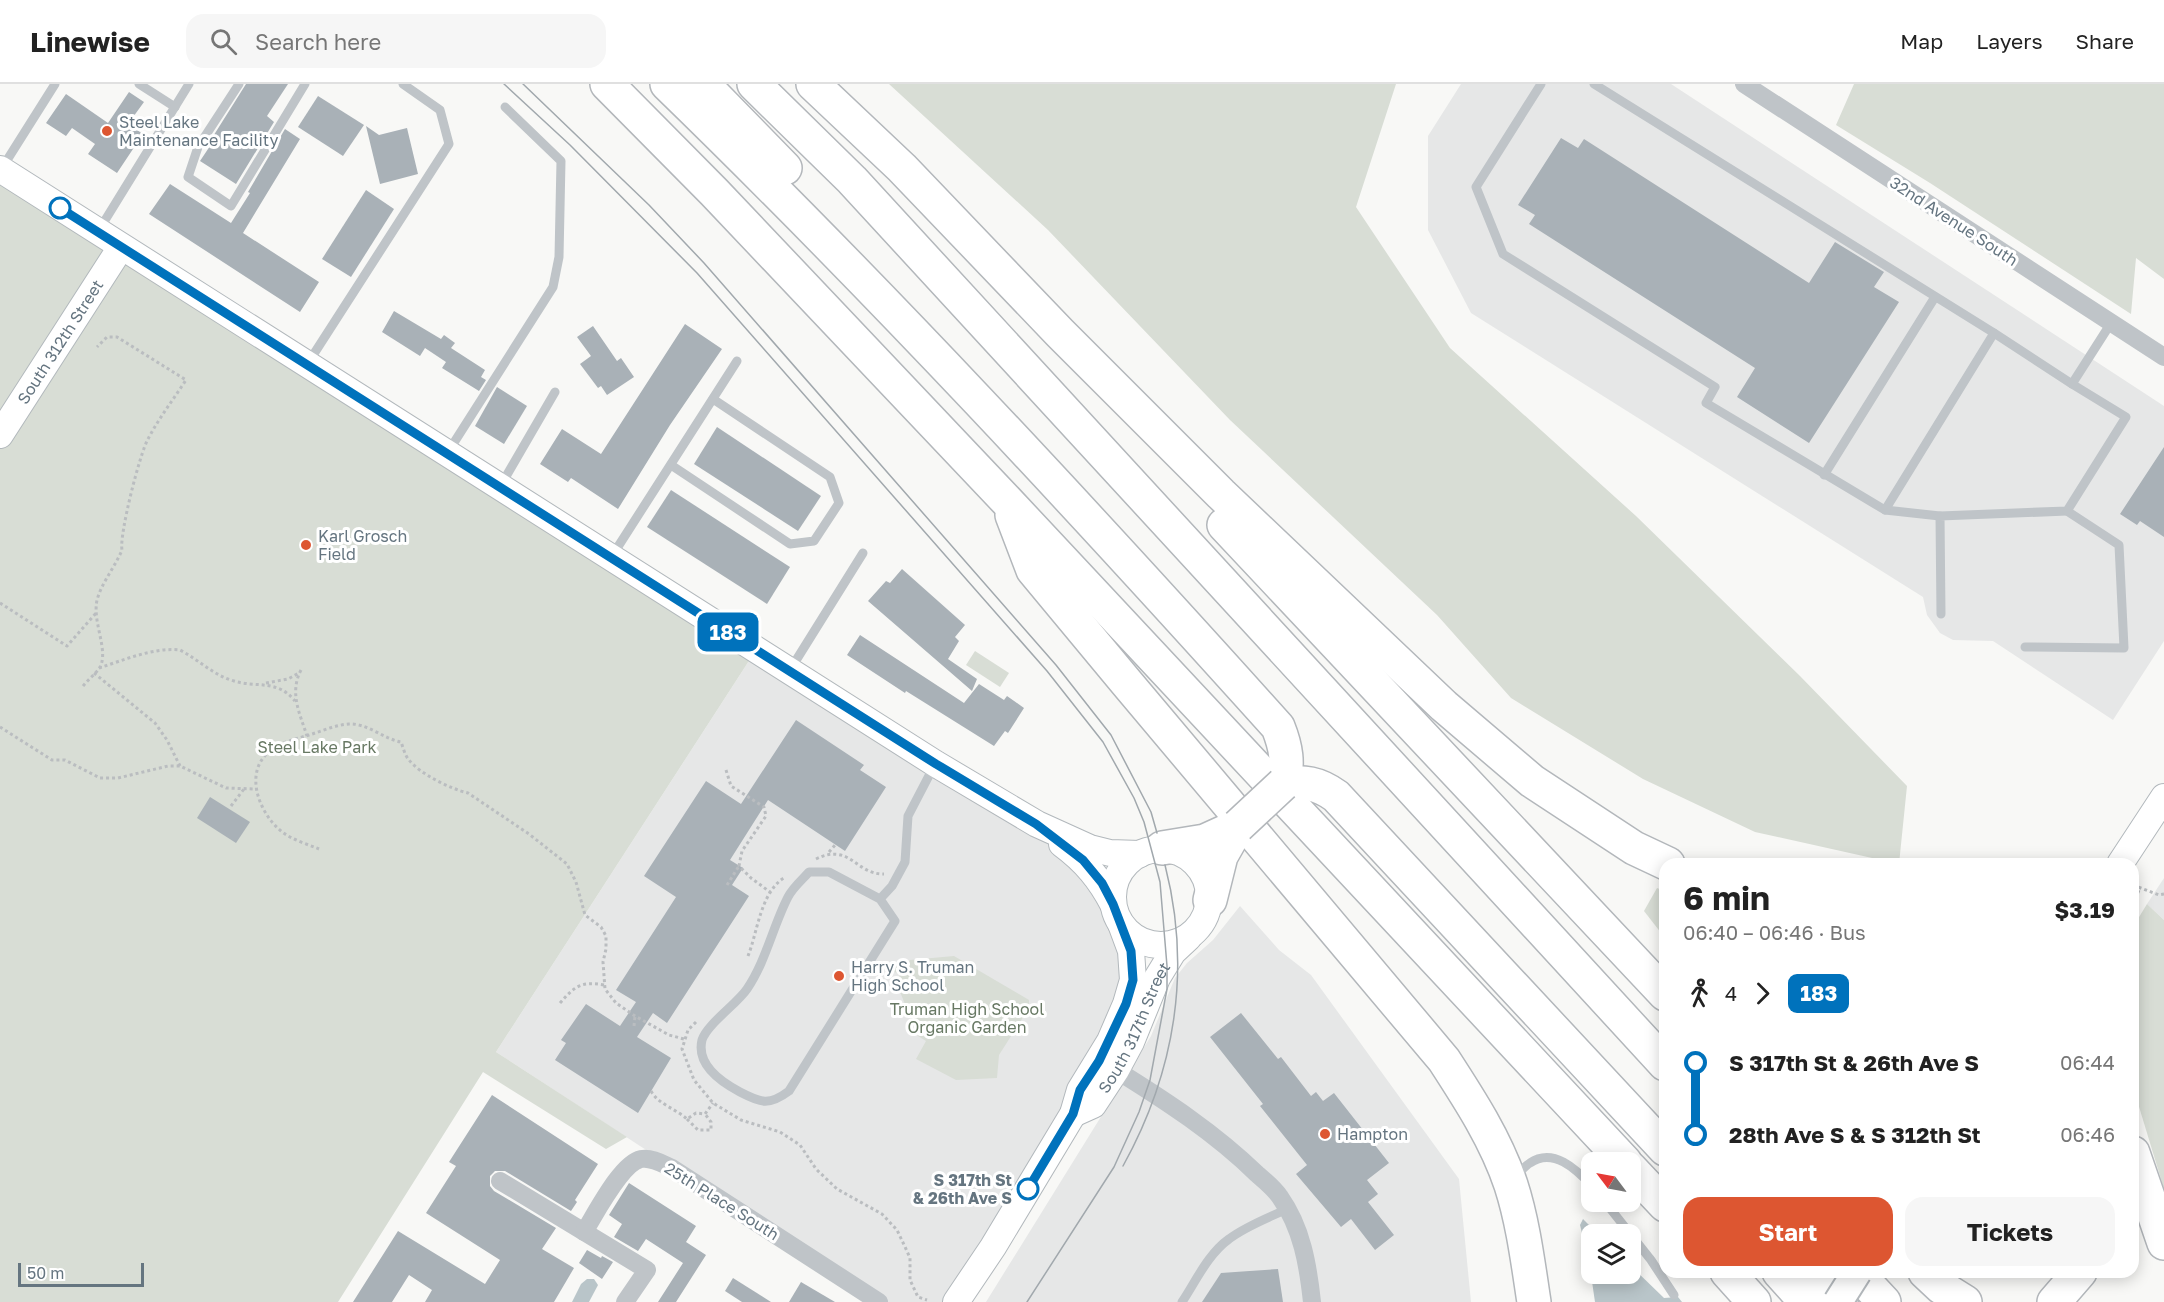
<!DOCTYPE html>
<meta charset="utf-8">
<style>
:root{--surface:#fff;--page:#f6f6f6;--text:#222;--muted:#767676;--line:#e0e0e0;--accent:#dd5631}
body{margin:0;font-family:"Golos Text",sans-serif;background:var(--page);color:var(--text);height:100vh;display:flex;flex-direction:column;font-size:22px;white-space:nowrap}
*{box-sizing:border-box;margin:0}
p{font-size:20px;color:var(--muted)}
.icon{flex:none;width:33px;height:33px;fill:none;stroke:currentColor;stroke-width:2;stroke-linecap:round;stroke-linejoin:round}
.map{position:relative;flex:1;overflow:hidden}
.details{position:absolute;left:1659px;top:774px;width:480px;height:420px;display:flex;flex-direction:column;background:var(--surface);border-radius:18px;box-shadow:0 3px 15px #0003}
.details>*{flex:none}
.badge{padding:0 12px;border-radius:9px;font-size:21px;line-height:39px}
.needle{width:39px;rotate:302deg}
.controls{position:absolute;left:1581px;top:1068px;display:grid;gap:12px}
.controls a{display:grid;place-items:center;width:60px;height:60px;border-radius:12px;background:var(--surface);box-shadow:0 3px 15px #0003;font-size:30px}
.scale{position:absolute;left:18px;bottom:15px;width:126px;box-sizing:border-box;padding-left:6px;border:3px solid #657580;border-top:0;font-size:16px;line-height:21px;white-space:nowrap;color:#657580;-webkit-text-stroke:4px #fff;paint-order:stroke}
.map>.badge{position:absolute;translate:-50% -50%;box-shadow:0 0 0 3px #fff}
.legs{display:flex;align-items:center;gap:9px;height:66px;padding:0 24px;font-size:20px}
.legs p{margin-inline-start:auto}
.head{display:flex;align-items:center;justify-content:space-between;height:102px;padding:0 24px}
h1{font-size:33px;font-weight:700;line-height:45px}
.action{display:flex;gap:12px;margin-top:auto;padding:12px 24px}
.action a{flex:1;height:69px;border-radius:18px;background:var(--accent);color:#fff;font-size:24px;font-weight:700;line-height:69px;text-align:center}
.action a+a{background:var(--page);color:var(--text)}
ul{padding:0 24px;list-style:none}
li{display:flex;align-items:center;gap:21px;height:72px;font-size:22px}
li i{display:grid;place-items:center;width:9px;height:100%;margin:0 8px;background:currentColor}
li i::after{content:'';width:15px;height:15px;margin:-8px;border:4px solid;border-radius:50%;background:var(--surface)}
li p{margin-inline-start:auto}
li:first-child i{background:linear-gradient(#0000 50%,currentColor 0)}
li:last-child i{background:linear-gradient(currentColor 50%,#0000 0)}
header{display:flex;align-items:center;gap:36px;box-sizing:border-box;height:84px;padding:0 30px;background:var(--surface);border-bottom:2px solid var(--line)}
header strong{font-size:28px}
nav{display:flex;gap:33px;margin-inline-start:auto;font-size:21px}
.search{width:420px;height:54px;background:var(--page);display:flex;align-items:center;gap:15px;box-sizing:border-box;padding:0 21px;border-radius:18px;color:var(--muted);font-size:22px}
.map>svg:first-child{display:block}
</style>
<header>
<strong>Linewise</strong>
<div class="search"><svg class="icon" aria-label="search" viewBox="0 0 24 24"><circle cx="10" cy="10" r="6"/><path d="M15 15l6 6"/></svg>Search here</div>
<nav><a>Map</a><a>Layers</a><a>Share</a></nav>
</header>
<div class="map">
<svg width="2164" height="1218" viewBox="0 0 2164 1218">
<rect width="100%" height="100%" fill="#f8f8f6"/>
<g fill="#e6e7e7">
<path d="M1461,0H1671L2164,322V557L2113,636L1993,557L1953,556L1940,549L1927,531L1923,513L1471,229L1428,146V52Z"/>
<path d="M756,566L1005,722L1102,799L1133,896L956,1218H879L496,968Z"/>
<path d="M2164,794V836L2147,820Z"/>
<path d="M1240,822L1279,866L1311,891L1459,1095L1471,1218H986L1151,952L1175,894L1187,879L1213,856Z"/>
</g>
<g fill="#d8ddd5">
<path d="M889,0H1396L1356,123L1450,264L1636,432L1800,592L1907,702L1899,780L1755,748L1643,695L1511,614L1437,531L1230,336L1048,146Z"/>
<path d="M1854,0H2164V195L2136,174L2131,230L1930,99L1836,41Z"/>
<path d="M0,85L756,566L496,968L627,1053L606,1065L483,988L338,1218H0Z"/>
<path d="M975,567L1009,589L1000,603L966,581Z"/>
<path d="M1657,804L1665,807V854L1644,827Z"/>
<path d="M2147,820L2164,836V1105L2133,1003V843Z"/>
<path d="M954,872L1029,916V924L999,971L997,994L956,996L916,975L926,957L918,952L896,898L900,891L890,885L894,878L905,885L910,876Z"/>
</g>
<g fill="#b9c5c9">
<path d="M1583,1135L1598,1150H1592V1190H1630L1631,1182L1664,1214L1678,1213L1682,1218H1595L1589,1177L1580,1141Z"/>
<path d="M587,1195H594L598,1201L589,1218H572L581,1200Z"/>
</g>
<g fill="#a9b1b7">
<path d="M246,0H288L267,32L274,38L236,100L200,77L214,56L212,54Z"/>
<path d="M129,8L144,18L128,40L143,50L117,89L88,70L95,60L72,44L66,52L46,39L66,10L108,39Z"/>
<path d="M318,12L364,41L343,72L298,43Z"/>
<path d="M366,42L379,51L407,44L418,90L380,100Z"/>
<path d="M285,45L300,55L243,149L319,198L300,228L149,130L170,100L231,139L250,109L248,108Z"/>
<path d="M1561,54L1578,64L1584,55L1809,199L1835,158L1884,188L1874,203L1899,218L1809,359L1737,313L1755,284L1529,140L1535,131L1518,121Z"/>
<path d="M366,106L394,125L351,193L322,175Z"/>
<path d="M394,227L441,255L444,251L455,259L451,264L485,286L481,293L486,296L479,307L442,284L446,278L425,264L420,272L382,248Z"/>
<path d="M685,240L722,265L670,341L618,425L571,394L568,398L540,380L562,345L601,370Z"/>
<path d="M593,242L617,277L621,274L634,293L607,311L601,302L598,304L580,280L591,272L577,253Z"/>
<path d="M497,303L527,322L504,360L475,342Z"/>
<path d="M717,343L821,412L798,447L694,380Z"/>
<path d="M2164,363V453L2140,437L2137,441L2120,430Z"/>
<path d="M671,406L790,483L767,520L647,443Z"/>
<path d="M902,485L965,541L955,553L959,557L948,575L977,595L972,607L868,517L886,497L890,499Z"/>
<path d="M860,551L964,619L979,600L1004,616L1007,612L1024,624L1008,649L1005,647L994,662L906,607L905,609L847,571Z"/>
<path d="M796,636L864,681L860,686L886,703L845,767L768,716L730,776L743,784L732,801L749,812L667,939L653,929L637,953L671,974L638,1029L555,976L566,959L561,956L586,920L620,942L636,918L616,906L676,813L644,792L706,697L741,720Z"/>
<path d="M210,713L250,738L236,759L197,734Z"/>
<path d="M1241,929L1278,975L1281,973L1311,1012L1316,1008L1323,1017L1334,1009L1389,1079L1367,1096L1378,1110L1368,1118L1394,1151L1375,1166L1351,1135L1341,1143L1296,1090L1307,1081L1260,1022L1263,1020L1210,953Z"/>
<path d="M492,1011L598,1080L575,1116L577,1118L571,1127L505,1087H495L490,1092V1102L494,1107L556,1144L542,1165L574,1184L554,1218H425L432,1206L409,1191L392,1218H353L398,1147L485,1200L500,1176L426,1129L456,1082L449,1078Z"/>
<path d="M629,1099L696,1142L686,1158L706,1171L676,1218H658L683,1179L646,1155L638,1167L614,1153L622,1140L609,1131Z"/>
<path d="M587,1166L601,1174L602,1172L613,1178L602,1195L579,1179Z"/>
<path d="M1278,1185L1283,1218H1202L1221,1189Z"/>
<path d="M733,1194L771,1218H742L725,1207Z"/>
<path d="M801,1198L835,1218H789Z"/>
</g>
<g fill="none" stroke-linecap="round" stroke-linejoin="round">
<defs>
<g id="secondary">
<path d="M0,85L936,680L1037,740L1090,764L1110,769L1140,770"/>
<path id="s1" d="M0,351L121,163"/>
<path d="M1062,760C1085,777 1100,795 1113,820"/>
<circle cx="1161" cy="813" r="48"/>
<path d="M2120,780L2164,713"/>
<path id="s2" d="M1073,1030L1093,1021L1116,986L1131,958L1157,894L1173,868L1188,854"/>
<path d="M956,1218L993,1163L1073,1030L1080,1006L1110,957L1126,920L1133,896L1131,867L1121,840"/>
</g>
<g id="highway">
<path d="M607,0L714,108L1006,416L1625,1078"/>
<path d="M667,0C879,206 1080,423 1278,643C1286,663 1289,680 1283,700"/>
<path d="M703,0L785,84"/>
<path d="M754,0L852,96L1665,980"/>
<path d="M813,0L902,84L1060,249L1221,410L1444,622L1532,697L1634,764L1668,780"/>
<path d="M1012,431L1033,486L1126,598L1444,976C1470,1016 1496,1056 1511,1101C1523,1138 1528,1179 1534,1218"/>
<path d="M1224,441L1665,910"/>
<path d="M1283,700C1304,697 1318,699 1336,712L1665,1065"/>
<path d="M1162,764L1205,757L1238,742"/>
<path d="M1210,816L1221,772L1238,742"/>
<path d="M2133,1069L2164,1159"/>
<path d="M1630,1084L1665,1121"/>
<path d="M1727,1188L1754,1218"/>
<path d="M1779,1188L1806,1218"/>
<path d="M1812,1188L1841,1218"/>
<path d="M1856,1188L1884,1218"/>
<path d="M1925,1188L1941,1203L1965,1218"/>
<path d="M2054,1218L2080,1188"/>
</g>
</defs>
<use href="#secondary" stroke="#b2b8bc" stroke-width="28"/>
<use href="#highway" stroke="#b3b7bb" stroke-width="36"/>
<g stroke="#babdc0" stroke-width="3" stroke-dasharray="3 3" stroke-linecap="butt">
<path d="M0,519L67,562L96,529"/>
<path d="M99,584C124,576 154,563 180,566C199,576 213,591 234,597C257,604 277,595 295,617"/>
<path d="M301,586C289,609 300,630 307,652"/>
<path d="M94,589L155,639L167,656L180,682"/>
<path d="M266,599L288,595L299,589"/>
<path d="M83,602C88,596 94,591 99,585C110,568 92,539 97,516C102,498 115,483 122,466C119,451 140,369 148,355C159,334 173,316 186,296L117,253H107L97,263"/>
<path d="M0,643L52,676H65L100,694H118L168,682H180L226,704L256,705"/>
<path d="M726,686L731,702L764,723L766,732L742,767L739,782L751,794L770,808"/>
<path d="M231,722L244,705"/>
<path d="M319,765C307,760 292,756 281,747C259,729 243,688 270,667C281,658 296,655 309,651C322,647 335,641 349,640C367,639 384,655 401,658C403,663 405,672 409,676C420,690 451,705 468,709L529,750L567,780L576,798L585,831L601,843L606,852V865L603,878L605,905L616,919L635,932L669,951L684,955"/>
<path d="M829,768L835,761"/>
<path d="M816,775C850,758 856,791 884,790"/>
<path d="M727,801L739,782"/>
<path d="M2133,801L2159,811L2164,810"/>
<path d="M2133,820L2140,804"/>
<path d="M748,872C758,847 760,809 785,793"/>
<path d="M560,919C575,902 581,897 604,901"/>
<path d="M696,938L688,946L682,965L694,996L713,1019L741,1036L780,1048L800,1061L816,1085L837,1105L882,1130L897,1146L906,1165L910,1174V1196L918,1213L927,1216"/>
<path d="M634,942L635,932"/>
<path d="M651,1007C658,1020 676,1025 687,1035L696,1029L705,1030L713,1019"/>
<path d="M687,1035L698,1046H711V1038L705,1030"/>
</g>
<g stroke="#bfc4c8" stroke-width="9">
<path d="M139,0L175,23"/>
<path d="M239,0L198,63L188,93L231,122L305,0"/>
<path d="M1541,0L1476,103L1503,170L1715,303L1706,319L1885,426L1940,432"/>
<path d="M1594,0L1994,249L2072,300"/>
<path d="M2,84L55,0"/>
<path d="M99,146L189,0"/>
<path d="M308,279L449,60L440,26L403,0"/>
<path d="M448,368L553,203L559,173L561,77L505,23"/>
<path d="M671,381L790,460L814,457L839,419L830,393L713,315"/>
<path d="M1824,391L1935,213"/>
<path d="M501,401L555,308"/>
<path d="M1885,426L1994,249"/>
<path d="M612,472L737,277"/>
<path d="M1941,530L1940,432L2067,427L2126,333L2072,300L2111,239"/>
<path d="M2025,563L2124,564L2119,461L2067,427"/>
<path d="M790,586L863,469"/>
<path d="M880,815L895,837L789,1007C769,1022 761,1019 740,1008C721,998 696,981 702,956C707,940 737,920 747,905C766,877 773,842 788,813C793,803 802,796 809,788H829L880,815L892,802L905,778L908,732L934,682"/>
<path d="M1516,1092C1520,1088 1525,1082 1530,1079C1553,1063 1576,1085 1592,1102"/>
<path d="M1605,1118L1651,1176L1674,1211"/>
<path d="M1182,1218C1196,1197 1208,1170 1229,1155C1246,1142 1268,1134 1287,1125"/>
</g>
<g stroke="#bfc4c8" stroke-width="18">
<path d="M1744,0L2164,273"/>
<path d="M1116,986C1166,1017 1215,1049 1257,1090C1265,1097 1274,1104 1280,1113C1302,1144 1308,1181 1312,1218"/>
<path d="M500,1097L647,1186L625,1218"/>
<path d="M584,1148C595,1131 621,1079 641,1075C651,1073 663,1080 672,1084L879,1218"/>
</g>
<use href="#secondary" stroke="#fff" stroke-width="26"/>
<use href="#highway" stroke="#fff" stroke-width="33"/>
<g stroke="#a1a8ad" stroke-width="1.5">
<path d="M504,0L570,61L697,189L1047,587L1103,658L1134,714L1144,738L1160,798L1167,882V905L1150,996L1139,1028L1114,1083L1027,1218"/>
<path d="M523,0L649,121L704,179L1056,581L1111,651L1151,728L1157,749"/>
<path d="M1123,1082C1175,988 1192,886 1165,781"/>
</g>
<defs>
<path id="primary-bridge" d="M1838,1218L1857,1188"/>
<path id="highway-bridge" d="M1238,742L1283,700"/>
</defs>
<use href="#primary-bridge" stroke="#b3b8bc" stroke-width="32" stroke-linecap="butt"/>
<use href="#highway-bridge" stroke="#b3b7bb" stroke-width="36" stroke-linecap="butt"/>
<use href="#primary-bridge" stroke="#fff" stroke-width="28"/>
<use href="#highway-bridge" stroke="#fff" stroke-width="33"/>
</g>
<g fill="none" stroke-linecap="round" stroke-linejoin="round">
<defs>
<path id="line-1" d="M60,124L936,680L1036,740L1083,776L1102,799L1113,820L1131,867L1133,896L1126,920L1099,977L1080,1006L1073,1030L1028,1105"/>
</defs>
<use href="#line-1" stroke="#fff" stroke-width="14"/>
<use href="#line-1" stroke="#0072bc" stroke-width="9"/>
</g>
<g fill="#dd5631" stroke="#fff" stroke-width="2">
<circle cx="107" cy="47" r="6"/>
<circle cx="306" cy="461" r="6"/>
<circle cx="839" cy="892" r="6"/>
<circle cx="1325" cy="1050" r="6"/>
</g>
<g fill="#fff" stroke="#0072bc" stroke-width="3">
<circle cx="60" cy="124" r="10"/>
<circle cx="1028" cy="1105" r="10"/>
</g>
<g text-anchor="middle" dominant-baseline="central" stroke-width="6" stroke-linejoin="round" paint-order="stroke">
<g font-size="16" fill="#657580" stroke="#fff" text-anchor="start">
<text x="119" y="38">Steel Lake<tspan x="119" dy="18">Maintenance Facility</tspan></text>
<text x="318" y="452">Karl Grosch<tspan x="318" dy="18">Field</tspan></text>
<text x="851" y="883">Harry S. Truman<tspan x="851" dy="18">High School</tspan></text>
<text x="1337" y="1050">Hampton</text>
</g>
<g font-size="16" fill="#657580" stroke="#fff">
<text transform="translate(1954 137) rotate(33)">32nd Avenue South</text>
<text stroke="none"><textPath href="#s1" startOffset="111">South 312th Street</textPath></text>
<text stroke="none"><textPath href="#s2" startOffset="110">South 317th Street</textPath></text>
<text transform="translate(722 1117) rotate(32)">25th Place South</text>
</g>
<g font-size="16" fill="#677863" stroke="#fff">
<text x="317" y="663">Steel Lake Park</text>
<text x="967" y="925">Truman High School<tspan x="967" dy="18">Organic Garden</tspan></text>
</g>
<g font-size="16" font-weight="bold" fill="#657580" stroke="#fff" text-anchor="end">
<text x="1012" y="1096">S 317th St<tspan x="1012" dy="18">&amp; 26th Ave S</tspan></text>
</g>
</g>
</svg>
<div class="controls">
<a><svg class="needle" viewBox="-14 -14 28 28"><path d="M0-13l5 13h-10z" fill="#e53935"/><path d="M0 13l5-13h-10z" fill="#767676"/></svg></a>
<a><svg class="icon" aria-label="layers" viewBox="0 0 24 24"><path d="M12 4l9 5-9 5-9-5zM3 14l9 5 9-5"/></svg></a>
</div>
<div class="scale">50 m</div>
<b class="badge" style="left:728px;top:548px;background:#0072bc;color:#fff">183</b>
<section class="details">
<div class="head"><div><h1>6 min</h1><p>06:40 – 06:46 · Bus</p></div><b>$3.19</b></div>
<div class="legs"><svg class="icon" aria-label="walk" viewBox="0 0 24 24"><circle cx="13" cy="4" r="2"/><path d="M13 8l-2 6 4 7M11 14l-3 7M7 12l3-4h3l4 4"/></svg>4<svg class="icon" aria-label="forward" viewBox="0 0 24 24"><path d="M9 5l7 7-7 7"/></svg><b class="badge" style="background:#0072bc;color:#fff">183</b></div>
<ul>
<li><i style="color:#0072bc"></i><b>S 317th St &amp; 26th Ave S</b><p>06:44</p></li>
<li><i style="color:#0072bc"></i><b>28th Ave S &amp; S 312th St</b><p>06:46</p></li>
</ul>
<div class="action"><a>Start</a><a>Tickets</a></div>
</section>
</div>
